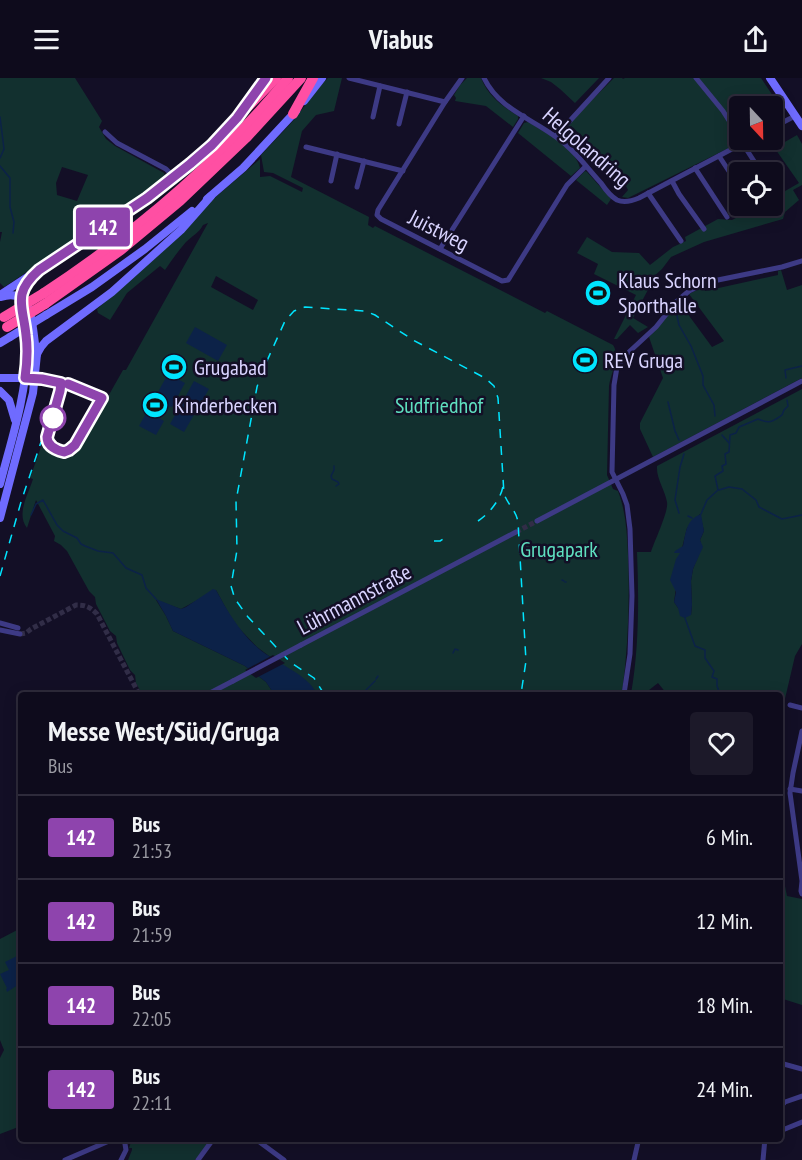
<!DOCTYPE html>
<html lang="de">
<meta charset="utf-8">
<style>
:root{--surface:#0e0b1c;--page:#1c1929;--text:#f1f3f6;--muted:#9b9ba3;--line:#2e2b3b}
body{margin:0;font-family:"PT Sans Narrow",sans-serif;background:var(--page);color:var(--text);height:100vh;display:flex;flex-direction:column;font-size:22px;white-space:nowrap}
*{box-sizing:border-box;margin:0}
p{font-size:20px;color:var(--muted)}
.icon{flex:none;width:33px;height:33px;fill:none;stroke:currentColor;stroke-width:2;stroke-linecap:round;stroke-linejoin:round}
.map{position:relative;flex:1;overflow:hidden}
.side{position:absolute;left:18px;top:614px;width:765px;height:450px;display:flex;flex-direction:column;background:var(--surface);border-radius:6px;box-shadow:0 3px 15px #0003,0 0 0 2px var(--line)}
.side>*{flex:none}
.badge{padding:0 12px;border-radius:4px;font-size:21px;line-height:39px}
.needle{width:39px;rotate:158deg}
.tools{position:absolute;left:729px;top:18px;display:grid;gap:12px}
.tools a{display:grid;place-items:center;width:54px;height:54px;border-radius:6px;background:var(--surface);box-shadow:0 3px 15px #0003,0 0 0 2px var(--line);font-size:30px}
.map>.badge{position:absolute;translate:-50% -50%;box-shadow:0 0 0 3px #fff}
.round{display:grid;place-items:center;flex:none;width:63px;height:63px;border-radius:6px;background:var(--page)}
.head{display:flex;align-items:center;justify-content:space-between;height:102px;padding:0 30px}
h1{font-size:28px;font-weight:700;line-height:45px}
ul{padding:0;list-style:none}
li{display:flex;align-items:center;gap:18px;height:84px;padding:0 30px;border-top:2px solid var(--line)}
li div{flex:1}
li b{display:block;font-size:22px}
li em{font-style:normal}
li .badge{min-width:66px;font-weight:700;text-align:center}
header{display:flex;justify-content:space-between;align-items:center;height:78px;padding:0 30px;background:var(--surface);font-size:27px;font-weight:700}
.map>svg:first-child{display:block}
</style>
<header><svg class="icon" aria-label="menu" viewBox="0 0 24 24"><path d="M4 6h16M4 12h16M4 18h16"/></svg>Viabus<svg class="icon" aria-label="share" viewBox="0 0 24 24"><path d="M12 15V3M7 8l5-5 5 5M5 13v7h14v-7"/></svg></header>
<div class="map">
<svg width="802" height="1082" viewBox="0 0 802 1082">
<rect width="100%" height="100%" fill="#130f26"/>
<g fill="#12302f" fill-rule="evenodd">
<path d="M0,0H75L102,43L99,49L106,61L115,68L164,95L165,98L163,101L101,145L4,209L0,205V164L2,154H0ZM62,89L88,97L77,123L57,117L56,105Z"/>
<path d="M328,0H342L334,33L316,37L302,53L291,99L369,139L368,147L373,150L375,148L545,235L547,233L613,267C621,279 611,294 609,308L607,397L613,411L618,413C626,434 627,455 628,477C630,524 628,570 622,616H317V614L257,569L234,545L216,512L181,531L156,522L166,538L173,553L245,588L266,604L274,616H142L136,605L135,597L130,592L117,565L116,558L110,553L96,526L95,519L89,513L67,473L61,467L54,463L55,458L36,422L27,450C16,436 28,417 33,401L30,400L42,366L45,371L65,381L75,377L123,292H126L208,145L203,147C199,155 192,158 186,164C178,173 172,182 165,192L160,188L127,215L110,242L98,235L97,231L161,175L211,123L260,81V99L270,98L302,114L303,110L273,95L264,94L261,77L292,44L321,7ZM216,198L258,222L253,232L211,209Z"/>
<path d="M467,0H481C488,18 502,28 518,38V41L513,49L486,28L455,23L456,20L454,17L460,7Z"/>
<path d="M541,0H599L575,25L560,11L551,4Z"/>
<path d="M614,0H622L623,1L625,0H761L785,36V42L773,48L772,28H740V62H745L628,120L622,119L628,112L626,108L602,90L605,85L587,70L582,77L570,64L572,61L578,65L583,59L571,48L568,52L572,55L567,62L563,59L562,55L583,31Z"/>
<path d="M528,44C546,55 574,68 580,90L571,98L518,55L524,45Z"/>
<path d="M797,57L802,66V107L793,112L799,122L785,134L783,141L704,164L671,179L662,191L652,200L650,208L633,240L648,249L638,255L630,247L617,261H614L636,217L594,196L598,186L577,175L587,159L612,174L639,175L650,187L673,169L686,163L685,159L718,141L732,142L759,128H772L773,120L799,105L769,62H771L776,69Z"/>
<path d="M585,93L587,94L611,121L607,127L576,102Z"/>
<path d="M781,192L787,212L802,207V300L653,379L640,351V345L663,300L649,259L679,224L712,269L724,263L689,216L703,209L705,213L778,197V193Z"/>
<path d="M802,311V566L795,578L780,642V616H667L658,605L644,616H631C639,570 639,522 637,474H651C654,464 669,433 667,424C665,412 656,400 657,388ZM700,436L704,453L700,462L702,469L693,491L691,503L692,527L691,537L678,530L674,524L681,474L687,450Z"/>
<path d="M780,783L787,818L802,821V927L780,920Z"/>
<path d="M21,850V1048L0,1056V980L4,972L0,962V861Z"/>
<path d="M132,1061H211L195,1082H128L132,1072V1070H129Z"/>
</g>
<g fill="#0c2248">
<path d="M195,249L227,267L218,283L186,265Z"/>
<path d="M168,296L185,305L172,329L159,327L154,337L164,343L156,357L139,348Z"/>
<path d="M194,303L209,311L184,354L170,346Z"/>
<path d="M701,436L704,453L700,462L703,469L693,491L691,503L692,527L691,537L685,540L680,538L678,530L674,524L676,514L670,502L676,481L680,475H674L675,473L683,468C686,454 686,442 701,436Z"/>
<path d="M213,511L216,512C228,534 239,553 258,570C275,585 308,596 317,616H274L266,604L245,588L173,553L166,538L156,521L181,531L186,529Z"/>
<path d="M21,876V905L7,914L6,911L7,910L0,896L9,892L5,884Z"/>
</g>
<path fill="#130f26" d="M273,577L285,585L256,600L245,592Z"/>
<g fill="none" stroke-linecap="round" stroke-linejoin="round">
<g stroke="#0c2248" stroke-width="1.5">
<path d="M0,39L4,71L0,80"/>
<path d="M0,88L10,100V129L14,144L13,155"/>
<path d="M676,233L679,247L691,268L703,298V307L714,327L715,338"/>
<path d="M786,300L785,292L802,288"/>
<path d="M668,324L675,353L679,362"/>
<path d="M722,357L729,365"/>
<path d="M334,388V392L331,398L332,401L338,404L339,406L336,408"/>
<path d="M719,412L729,409L742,411L756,422L759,429L782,441L802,437"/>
<path d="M679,435L675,422L680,389L684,376"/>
<path d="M701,436L707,422L718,412L715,398L723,393L722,388L726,386L725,376L729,374L730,357L736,355L739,349L758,341C770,346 772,344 782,337L784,332L788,328L787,322"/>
<path d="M31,437L36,426L43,422L57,447L63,453L77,460L81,466L85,468L98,473L113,475L126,490L142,497L146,510L156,521"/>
<path d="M688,438L692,440"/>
<path d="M562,502L564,503"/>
<path d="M565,504H566"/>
<path d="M685,540L695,568L705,572V580L714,593L712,599L717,601V608L720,616"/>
<path d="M453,575L455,571L458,572"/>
<path d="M376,601L378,598"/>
<path d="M362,616L375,603"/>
</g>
<g stroke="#312d47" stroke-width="5" stroke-dasharray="5 2.5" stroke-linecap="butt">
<path d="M516,454L537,443"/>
<path d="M20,556L26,555L31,551L76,527C86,527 90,529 97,536L139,616"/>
</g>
<g stroke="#3d3a85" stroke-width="5">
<path d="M349,0L445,24"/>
<path d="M462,0L445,24L378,132L377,137L381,141L502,203L508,202L510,199L567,107L586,88"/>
<path d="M484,0C500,34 540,43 566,67C579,78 589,92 601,105C605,111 610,118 617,122C624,125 632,123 639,120L749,62"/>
<path d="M696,0L723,33L740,60"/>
<path d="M373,39L380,8"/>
<path d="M399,46L407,14"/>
<path d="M772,50L795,38"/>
<path d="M105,54L117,65L166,91L174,99"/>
<path d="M556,58L609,0"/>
<path d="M741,63L761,94"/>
<path d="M306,69L403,93"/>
<path d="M719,78L740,110"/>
<path d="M695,90L727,139"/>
<path d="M331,103L337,76"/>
<path d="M672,103L679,116L704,151"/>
<path d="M357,109L364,83"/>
<path d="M772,111L778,119"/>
<path d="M648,115L681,163"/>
<path d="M752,128L755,132"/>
<path d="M440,171L524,38"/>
<path d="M35,301C59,302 80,310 102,320"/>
<path d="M537,443L802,303"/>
<path d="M0,545L18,550"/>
<path d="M0,552L20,556"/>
<path d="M301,567L516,454"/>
<path d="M208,616L233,603"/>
<path d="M624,616L630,576L632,518L630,451L627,427L623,416L612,394L614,307L617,289L629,274L656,249L676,224L689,213L708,204L782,189L802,183"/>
<path d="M790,627L802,630"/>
<path d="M802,653L793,695L790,715L802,803L801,813L802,816"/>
<path d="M790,711L802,713"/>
<path d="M780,985L802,991"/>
<path d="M780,1029L785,1024L802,1018"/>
<path d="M780,1053L802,1044"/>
<path d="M254,1060L284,1082"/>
<path d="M65,1082L116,1060"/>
<path d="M121,1082L126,1072L124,1060"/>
<path d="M198,1082L214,1060"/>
<path d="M634,1082L639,1060"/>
<path d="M763,1082L765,1060"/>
</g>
<g stroke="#6f6bff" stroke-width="8">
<path d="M770,0L802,48"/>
<path d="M254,17L266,0"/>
<path d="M304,23L322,0"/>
<path d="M207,121L243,90L296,33"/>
<path d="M0,217L114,142L174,99L212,67L239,37"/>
<path d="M1,219C37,207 31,256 37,276"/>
<path d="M46,237L92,209L145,171L192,133"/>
<path d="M0,265L10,259"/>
<path d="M0,300H30"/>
<path d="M0,313L9,322L15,342"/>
<path d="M0,406C11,363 26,319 27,274C27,265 26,255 24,246C20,226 18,215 32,198"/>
<path d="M0,440L33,315L37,276L41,269L46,263L112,214L181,152L211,118"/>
</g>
<g stroke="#ff4fa3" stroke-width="10">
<path d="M293,36L313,0"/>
<path d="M237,40L276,0"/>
<path d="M44,215C135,155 219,84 288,0"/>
<path d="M45,226L121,172L180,123L246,60L301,0"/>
</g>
<g stroke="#00e5ff" stroke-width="1.5" stroke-dasharray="9 8" stroke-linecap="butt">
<path d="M478,443C489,436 501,421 503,408"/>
<path d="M434,463H440L448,458"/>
<path d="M0,498L21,424L41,364"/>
<path d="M324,616L314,600L290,584L248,539L235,521L231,508L237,472L236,423L257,309L261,296L285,243L294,233L305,229L365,233L375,237L413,262L485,300L494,308L498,320L504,416C508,427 516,432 518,444L526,583L521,616"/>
</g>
<path stroke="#3d3a85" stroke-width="5" d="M233,603L301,567"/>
<path stroke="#6f6bff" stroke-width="8" d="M10,259L46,237"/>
<g stroke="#ff4fa3" stroke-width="10">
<path d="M4,239L44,215"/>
<path d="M7,249L45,226"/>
</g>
</g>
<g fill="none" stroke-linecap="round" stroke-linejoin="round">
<defs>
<path id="line" d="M68,306L102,320L75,367L69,372L64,374C56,372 47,368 47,359L60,313L61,305L42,301L25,300C27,286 28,271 26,257C23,227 12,216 39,192L147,120L190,86L212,67L237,40L266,0"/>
</defs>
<use href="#line" stroke="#fff" stroke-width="14"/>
<use href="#line" stroke="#8e44ad" stroke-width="9"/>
</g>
<defs>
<symbol id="stadium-disc" viewBox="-11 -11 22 22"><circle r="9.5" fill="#00e5ff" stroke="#130f26"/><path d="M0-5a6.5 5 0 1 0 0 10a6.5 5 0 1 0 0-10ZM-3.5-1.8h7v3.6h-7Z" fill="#111"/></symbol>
</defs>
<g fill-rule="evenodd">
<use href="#stadium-disc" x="583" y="200" width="30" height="30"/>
<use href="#stadium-disc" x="570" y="267" width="30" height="30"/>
<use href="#stadium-disc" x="159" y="274" width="30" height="30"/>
<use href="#stadium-disc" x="140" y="312" width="30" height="30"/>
</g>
<circle fill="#fff" stroke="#8e44ad" stroke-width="3" cx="53" cy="340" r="12"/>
<g text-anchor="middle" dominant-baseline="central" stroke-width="5" stroke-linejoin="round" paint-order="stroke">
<g font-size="22" fill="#d9d4ff" stroke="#130f26">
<text transform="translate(587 69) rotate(41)">Helgolandring</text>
<text transform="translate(439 152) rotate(27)">Juistweg</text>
<text transform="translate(354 521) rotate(-28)">Lührmannstraße</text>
</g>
<g font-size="22" fill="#d9d4ff" stroke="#130f26" text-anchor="start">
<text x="618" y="202">Klaus Schorn<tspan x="618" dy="25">Sporthalle</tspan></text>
<text x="604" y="282">REV Gruga</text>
<text x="194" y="289">Grugabad</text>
<text x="174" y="327">Kinderbecken</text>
</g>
<g font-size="22" fill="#5fe0c0" stroke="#130f26">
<text x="439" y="327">Südfriedhof</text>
<text x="559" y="471">Grugapark</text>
</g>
</g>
</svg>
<div class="tools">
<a><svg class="needle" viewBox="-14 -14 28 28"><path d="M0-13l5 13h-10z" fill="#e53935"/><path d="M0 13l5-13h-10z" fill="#9b9ba3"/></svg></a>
<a><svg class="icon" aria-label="locate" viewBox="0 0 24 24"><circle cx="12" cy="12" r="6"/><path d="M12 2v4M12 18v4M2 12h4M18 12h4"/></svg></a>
</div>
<b class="badge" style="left:103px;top:149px;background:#8e44ad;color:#fff">142</b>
<section class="side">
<div class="head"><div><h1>Messe West/Süd/Gruga</h1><p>Bus</p></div><a class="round"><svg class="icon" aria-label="heart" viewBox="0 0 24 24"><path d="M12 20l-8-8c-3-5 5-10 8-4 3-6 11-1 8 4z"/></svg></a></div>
<ul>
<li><span class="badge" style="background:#8e44ad;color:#fff">142</span><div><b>Bus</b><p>21:53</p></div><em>6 Min.</em></li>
<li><span class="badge" style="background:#8e44ad;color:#fff">142</span><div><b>Bus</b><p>21:59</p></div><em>12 Min.</em></li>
<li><span class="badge" style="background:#8e44ad;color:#fff">142</span><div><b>Bus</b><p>22:05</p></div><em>18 Min.</em></li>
<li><span class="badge" style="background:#8e44ad;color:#fff">142</span><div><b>Bus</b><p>22:11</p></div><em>24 Min.</em></li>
</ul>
</section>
</div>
